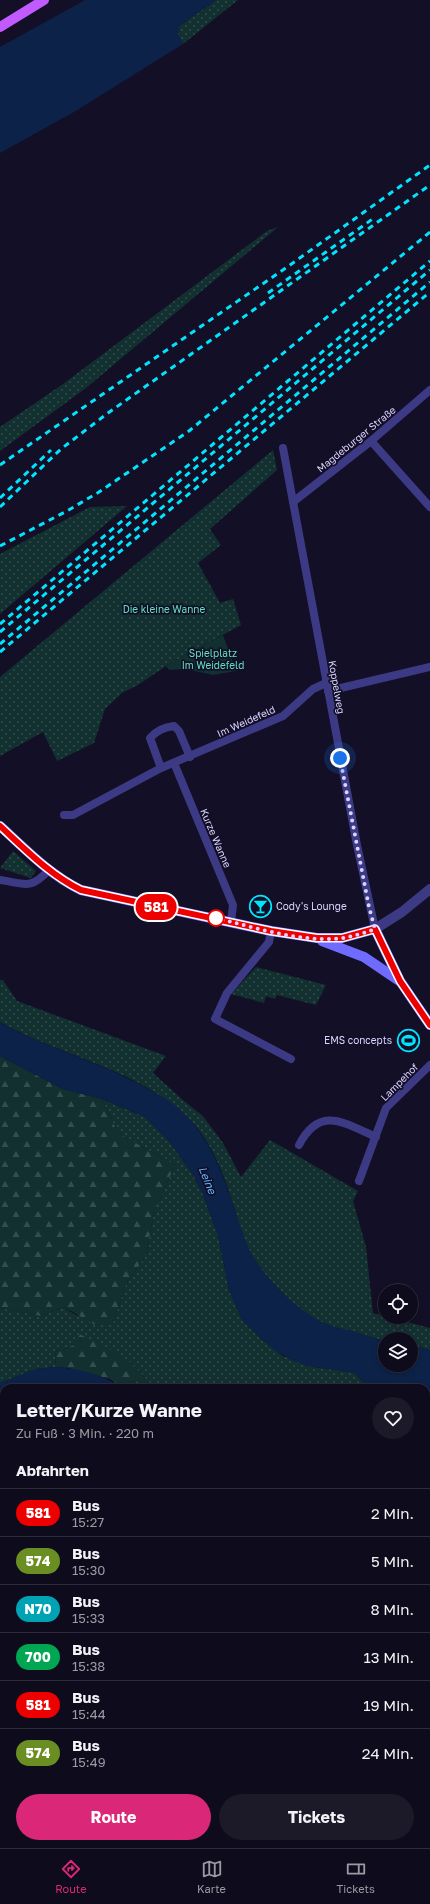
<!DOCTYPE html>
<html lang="de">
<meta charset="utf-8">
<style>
:root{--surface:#0e0b1c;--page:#1c1929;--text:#f1f3f6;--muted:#9b9ba3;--line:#2e2b3b;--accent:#db2777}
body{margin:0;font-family:"Golos Text",sans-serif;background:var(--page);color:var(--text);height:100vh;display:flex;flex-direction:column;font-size:15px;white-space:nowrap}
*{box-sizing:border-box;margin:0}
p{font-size:13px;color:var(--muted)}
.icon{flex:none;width:22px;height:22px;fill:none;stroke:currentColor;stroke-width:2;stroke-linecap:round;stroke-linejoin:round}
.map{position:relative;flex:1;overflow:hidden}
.drawer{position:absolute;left:0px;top:1384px;width:430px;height:464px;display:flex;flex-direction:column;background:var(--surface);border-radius:12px 12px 0 0;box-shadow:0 2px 6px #0003,0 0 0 1px var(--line)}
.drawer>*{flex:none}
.badge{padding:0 8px;border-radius:13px;font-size:14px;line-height:26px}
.controls{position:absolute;left:378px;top:1284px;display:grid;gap:8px}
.controls a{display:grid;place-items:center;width:40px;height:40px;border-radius:50%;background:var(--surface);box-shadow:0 2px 6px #0003,0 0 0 1px var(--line);font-size:20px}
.you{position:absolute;width:20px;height:20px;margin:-10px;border:3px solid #fff;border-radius:50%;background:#1a73e8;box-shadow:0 0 0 6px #1a73e833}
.map>.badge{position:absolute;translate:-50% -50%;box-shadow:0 0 0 2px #fff}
h2{padding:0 16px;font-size:15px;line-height:36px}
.round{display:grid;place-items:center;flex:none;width:42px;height:42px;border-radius:21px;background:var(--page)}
.head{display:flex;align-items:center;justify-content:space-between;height:68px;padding:0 16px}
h1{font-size:19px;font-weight:700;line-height:30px}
.button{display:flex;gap:8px;margin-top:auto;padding:8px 16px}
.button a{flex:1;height:46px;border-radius:24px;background:var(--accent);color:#fff;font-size:16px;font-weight:700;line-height:46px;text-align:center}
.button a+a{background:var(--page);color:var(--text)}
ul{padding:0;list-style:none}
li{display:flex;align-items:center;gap:12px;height:48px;padding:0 16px;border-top:1px solid var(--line)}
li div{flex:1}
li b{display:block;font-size:15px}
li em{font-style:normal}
li .badge{min-width:44px;font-weight:700;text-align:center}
.menu{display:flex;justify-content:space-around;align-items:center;height:56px;border-top:1px solid var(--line);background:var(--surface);font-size:11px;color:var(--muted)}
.menu a{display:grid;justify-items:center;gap:2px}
.menu .on{color:var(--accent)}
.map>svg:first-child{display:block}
</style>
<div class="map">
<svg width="430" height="1848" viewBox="0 0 430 1848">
<defs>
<pattern id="grass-dots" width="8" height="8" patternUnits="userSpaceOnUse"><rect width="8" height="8" fill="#12302f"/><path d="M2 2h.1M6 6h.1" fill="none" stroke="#344d4e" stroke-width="1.8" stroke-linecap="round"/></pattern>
<pattern id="forest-firs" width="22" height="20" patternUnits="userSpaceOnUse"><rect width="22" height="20" fill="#12302f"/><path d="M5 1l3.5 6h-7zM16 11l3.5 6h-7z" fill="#344d4e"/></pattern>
</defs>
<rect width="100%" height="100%" fill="#130f26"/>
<g fill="url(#grass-dots)">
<path d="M216,0H238L183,44L178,35L179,26Z"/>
<path d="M278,227L86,388L0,451V427L63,384L267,231Z"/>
<path d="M273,450L277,470L210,529L221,545L198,563L220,603L233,599L241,625L166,666L138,685L122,693L105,709L94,743L57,761L43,732L0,756V677Z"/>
<path d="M127,506L0,614V554L90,507Z"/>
<path d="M13,851L36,871L31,878L0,868Z"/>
<path d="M256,967L326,985L316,1005L277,995L275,999L266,996L264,1003L231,994Z"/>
<path d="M0,980H3L17,1001L166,1056L153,1073L184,1101L203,1116L223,1143L241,1177L270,1140L358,1191L353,1201L366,1247L373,1313L430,1328V1350L411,1345V1339H385L384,1341C365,1335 345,1331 326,1324C302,1315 273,1286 258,1265C246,1248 240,1227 234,1207C225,1178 213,1144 191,1121C140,1069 62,1057 0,1022Z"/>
<path d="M102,1099L145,1117L169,1141L192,1173L202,1192L218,1235L229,1290L242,1320L264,1341L283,1356L308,1366L355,1373L362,1381L375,1388H155L130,1362L74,1345L56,1352L55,1367L36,1369L0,1383V1308L41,1316L64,1307L75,1315L113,1323L126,1284L146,1255L154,1212L175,1165L118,1133Z"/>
<path d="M426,1399L430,1401V1848H303L307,1844H426Z"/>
<path d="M4,1424V1684H0V1426Z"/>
<path d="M0,1723H4V1844H19L16,1848H0Z"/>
</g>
<g fill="url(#forest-firs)">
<path d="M0,1056L63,1089L102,1099L118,1133L175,1165L154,1212L146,1255L126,1284L113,1323L97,1326L64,1307L41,1316L0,1308Z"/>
<path d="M79,1334L103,1345L130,1362L155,1388H122L110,1379L68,1368L55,1367L56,1352L74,1345Z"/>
<path d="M19,1844H162L160,1848H16Z"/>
</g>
<path fill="#12302f" d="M223,635L236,671L213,675L185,669L169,670L166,666Z"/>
<g fill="#0c2248">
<path d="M85,0H216L179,26L178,35L183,44L74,112L0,153V47Z"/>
<path d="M0,1022C46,1048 97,1061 143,1086C155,1093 169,1099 179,1109C220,1147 227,1192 246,1242C258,1273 294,1309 324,1323C334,1328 346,1329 356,1332C366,1335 375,1339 385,1342V1365H411V1345L430,1350V1401L426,1399V1388H375L362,1381L355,1373L308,1366L294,1361L274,1350L242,1320L229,1290L218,1235L202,1192L192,1173L169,1141L145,1117L102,1099L63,1089L0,1056Z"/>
<path d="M55,1367C80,1369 102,1374 122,1388H4V1424L0,1426V1383L36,1369Z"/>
<rect x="0" y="1684" width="4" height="39"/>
<path d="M162,1844H307L303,1848H160Z"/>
</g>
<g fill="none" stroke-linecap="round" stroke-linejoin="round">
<g stroke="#3d3a85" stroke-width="8">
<path d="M371,441L430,507"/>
<path d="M283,448L357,845L375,929"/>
<path d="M293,502L371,441L430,390"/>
<path d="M328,691L430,667"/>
<path d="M174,763L233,905L231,922"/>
<path d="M161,768L150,738C156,731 164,727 174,726L179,731L190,757"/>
<path d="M64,815H73L161,768L283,716L313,689L326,683"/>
<path d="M0,880C26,884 30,890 49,870"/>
<path d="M271,931L269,942L227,993L215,1019L291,1059"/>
<path d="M299,1145C320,1105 344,1123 376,1137"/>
<path d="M359,1181L386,1108L430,1065"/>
</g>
<path stroke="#3d3a85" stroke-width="10" d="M375,929L402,912L430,889"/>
<g stroke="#6f6bff" stroke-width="10">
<path d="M0,826C25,849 50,875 81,890L271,931L317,938H342L375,929L400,981L430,1025"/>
<path d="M322,941L364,957L398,980"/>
</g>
<path stroke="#c25bff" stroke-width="10" d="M0,27L44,0"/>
<g stroke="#00e5ff" stroke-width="3" stroke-dasharray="6 5" stroke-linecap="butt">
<path d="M268,293L374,218"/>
<path d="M0,465L290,265L430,165"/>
<path d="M0,498L51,450"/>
<path d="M0,507L61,449L108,413L430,185"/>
<path d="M0,546L67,511L99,492L189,431L430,232"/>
<path d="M0,624L430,261"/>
<path d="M0,632L430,270"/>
<path d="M0,644L430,282"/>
<path d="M0,652L430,292"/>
</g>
</g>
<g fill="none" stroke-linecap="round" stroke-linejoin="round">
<defs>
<path id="line" d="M0,826C25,849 50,875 81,890L271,931L317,938H342L375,929L400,981L430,1025"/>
</defs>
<use href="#line" stroke="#fff" stroke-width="9"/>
<use href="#line" stroke="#e00" stroke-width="6"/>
<path stroke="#d9d4ff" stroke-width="4" stroke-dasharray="0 7.2" d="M216,918C253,927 292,940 331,939C346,939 361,934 375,929L369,907L340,758"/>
</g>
<defs>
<symbol id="bar-ring" viewBox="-11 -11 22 22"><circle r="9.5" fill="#130f26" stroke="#00e5ff" stroke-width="1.5"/><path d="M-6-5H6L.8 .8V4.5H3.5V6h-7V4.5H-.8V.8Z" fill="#00e5ff"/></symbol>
<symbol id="stadium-ring" viewBox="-11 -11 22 22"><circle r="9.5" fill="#130f26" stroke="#00e5ff" stroke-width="1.5"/><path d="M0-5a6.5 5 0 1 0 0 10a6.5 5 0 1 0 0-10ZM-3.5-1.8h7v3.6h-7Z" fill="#00e5ff"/></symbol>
</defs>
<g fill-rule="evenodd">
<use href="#bar-ring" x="248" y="894" width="25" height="25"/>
<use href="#stadium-ring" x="396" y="1028" width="25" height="25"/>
</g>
<circle fill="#fff" stroke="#e00" stroke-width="2" cx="216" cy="918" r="8"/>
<g text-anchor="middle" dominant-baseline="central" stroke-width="3.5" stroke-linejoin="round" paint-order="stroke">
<g font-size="10" fill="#d9d4ff" stroke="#130f26">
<text transform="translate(356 439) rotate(-39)">Magdeburger Straße</text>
<text transform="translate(337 687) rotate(80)">Koppelweg</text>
<text transform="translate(246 721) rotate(-24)">Im Weidefeld</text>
<text transform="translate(216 838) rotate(67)">Kurze Wanne</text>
<text transform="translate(399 1082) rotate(-45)">Lampehof</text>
</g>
<g font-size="10" fill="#5fe0c0" stroke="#130f26">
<text x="164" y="609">Die kleine Wanne</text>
<text x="213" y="653">Spielplatz<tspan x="213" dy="12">Im Weidefeld</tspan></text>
</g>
<g font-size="10" fill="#d9d4ff" stroke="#130f26" text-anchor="start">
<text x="276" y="906">Cody's Lounge</text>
<text x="392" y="1040" text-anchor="end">EMS concepts</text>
</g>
<g font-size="11" font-style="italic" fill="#62b6ff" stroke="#130f26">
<text transform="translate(208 1180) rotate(68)">Leine</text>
</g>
</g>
</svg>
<div class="controls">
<a><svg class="icon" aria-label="locate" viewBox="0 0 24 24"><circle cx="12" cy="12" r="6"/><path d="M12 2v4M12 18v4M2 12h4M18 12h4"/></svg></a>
<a><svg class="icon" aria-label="layers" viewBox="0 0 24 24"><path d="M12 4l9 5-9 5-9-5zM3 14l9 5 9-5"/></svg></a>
</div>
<div class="you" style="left:340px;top:758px"></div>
<b class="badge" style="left:156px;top:907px;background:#e00;color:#fff">581</b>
<section class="drawer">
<div class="head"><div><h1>Letter/Kurze Wanne</h1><p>Zu Fuß · 3 Min. · 220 m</p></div><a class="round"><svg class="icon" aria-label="heart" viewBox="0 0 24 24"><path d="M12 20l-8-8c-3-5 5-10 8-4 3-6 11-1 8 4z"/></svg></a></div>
<h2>Abfahrten</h2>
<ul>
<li><span class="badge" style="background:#e00;color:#fff">581</span><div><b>Bus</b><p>15:27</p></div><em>2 Min.</em></li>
<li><span class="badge" style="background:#6b8e23;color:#fff">574</span><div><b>Bus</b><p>15:30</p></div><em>5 Min.</em></li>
<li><span class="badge" style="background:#00a3b4;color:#fff">N70</span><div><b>Bus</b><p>15:33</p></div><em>8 Min.</em></li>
<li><span class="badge" style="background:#00a651;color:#fff">700</span><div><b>Bus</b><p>15:38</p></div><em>13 Min.</em></li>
<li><span class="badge" style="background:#e00;color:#fff">581</span><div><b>Bus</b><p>15:44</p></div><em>19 Min.</em></li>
<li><span class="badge" style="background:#6b8e23;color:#fff">574</span><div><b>Bus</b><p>15:49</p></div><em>24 Min.</em></li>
</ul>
<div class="button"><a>Route</a><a>Tickets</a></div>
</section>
</div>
<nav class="menu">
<a class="on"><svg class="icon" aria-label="directions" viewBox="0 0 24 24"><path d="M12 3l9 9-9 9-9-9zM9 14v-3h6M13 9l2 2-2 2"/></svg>Route</a>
<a><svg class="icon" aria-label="map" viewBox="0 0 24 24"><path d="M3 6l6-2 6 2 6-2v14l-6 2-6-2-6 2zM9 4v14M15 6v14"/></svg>Karte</a>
<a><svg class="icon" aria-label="tickets" viewBox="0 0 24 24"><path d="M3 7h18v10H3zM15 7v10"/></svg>Tickets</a>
</nav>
